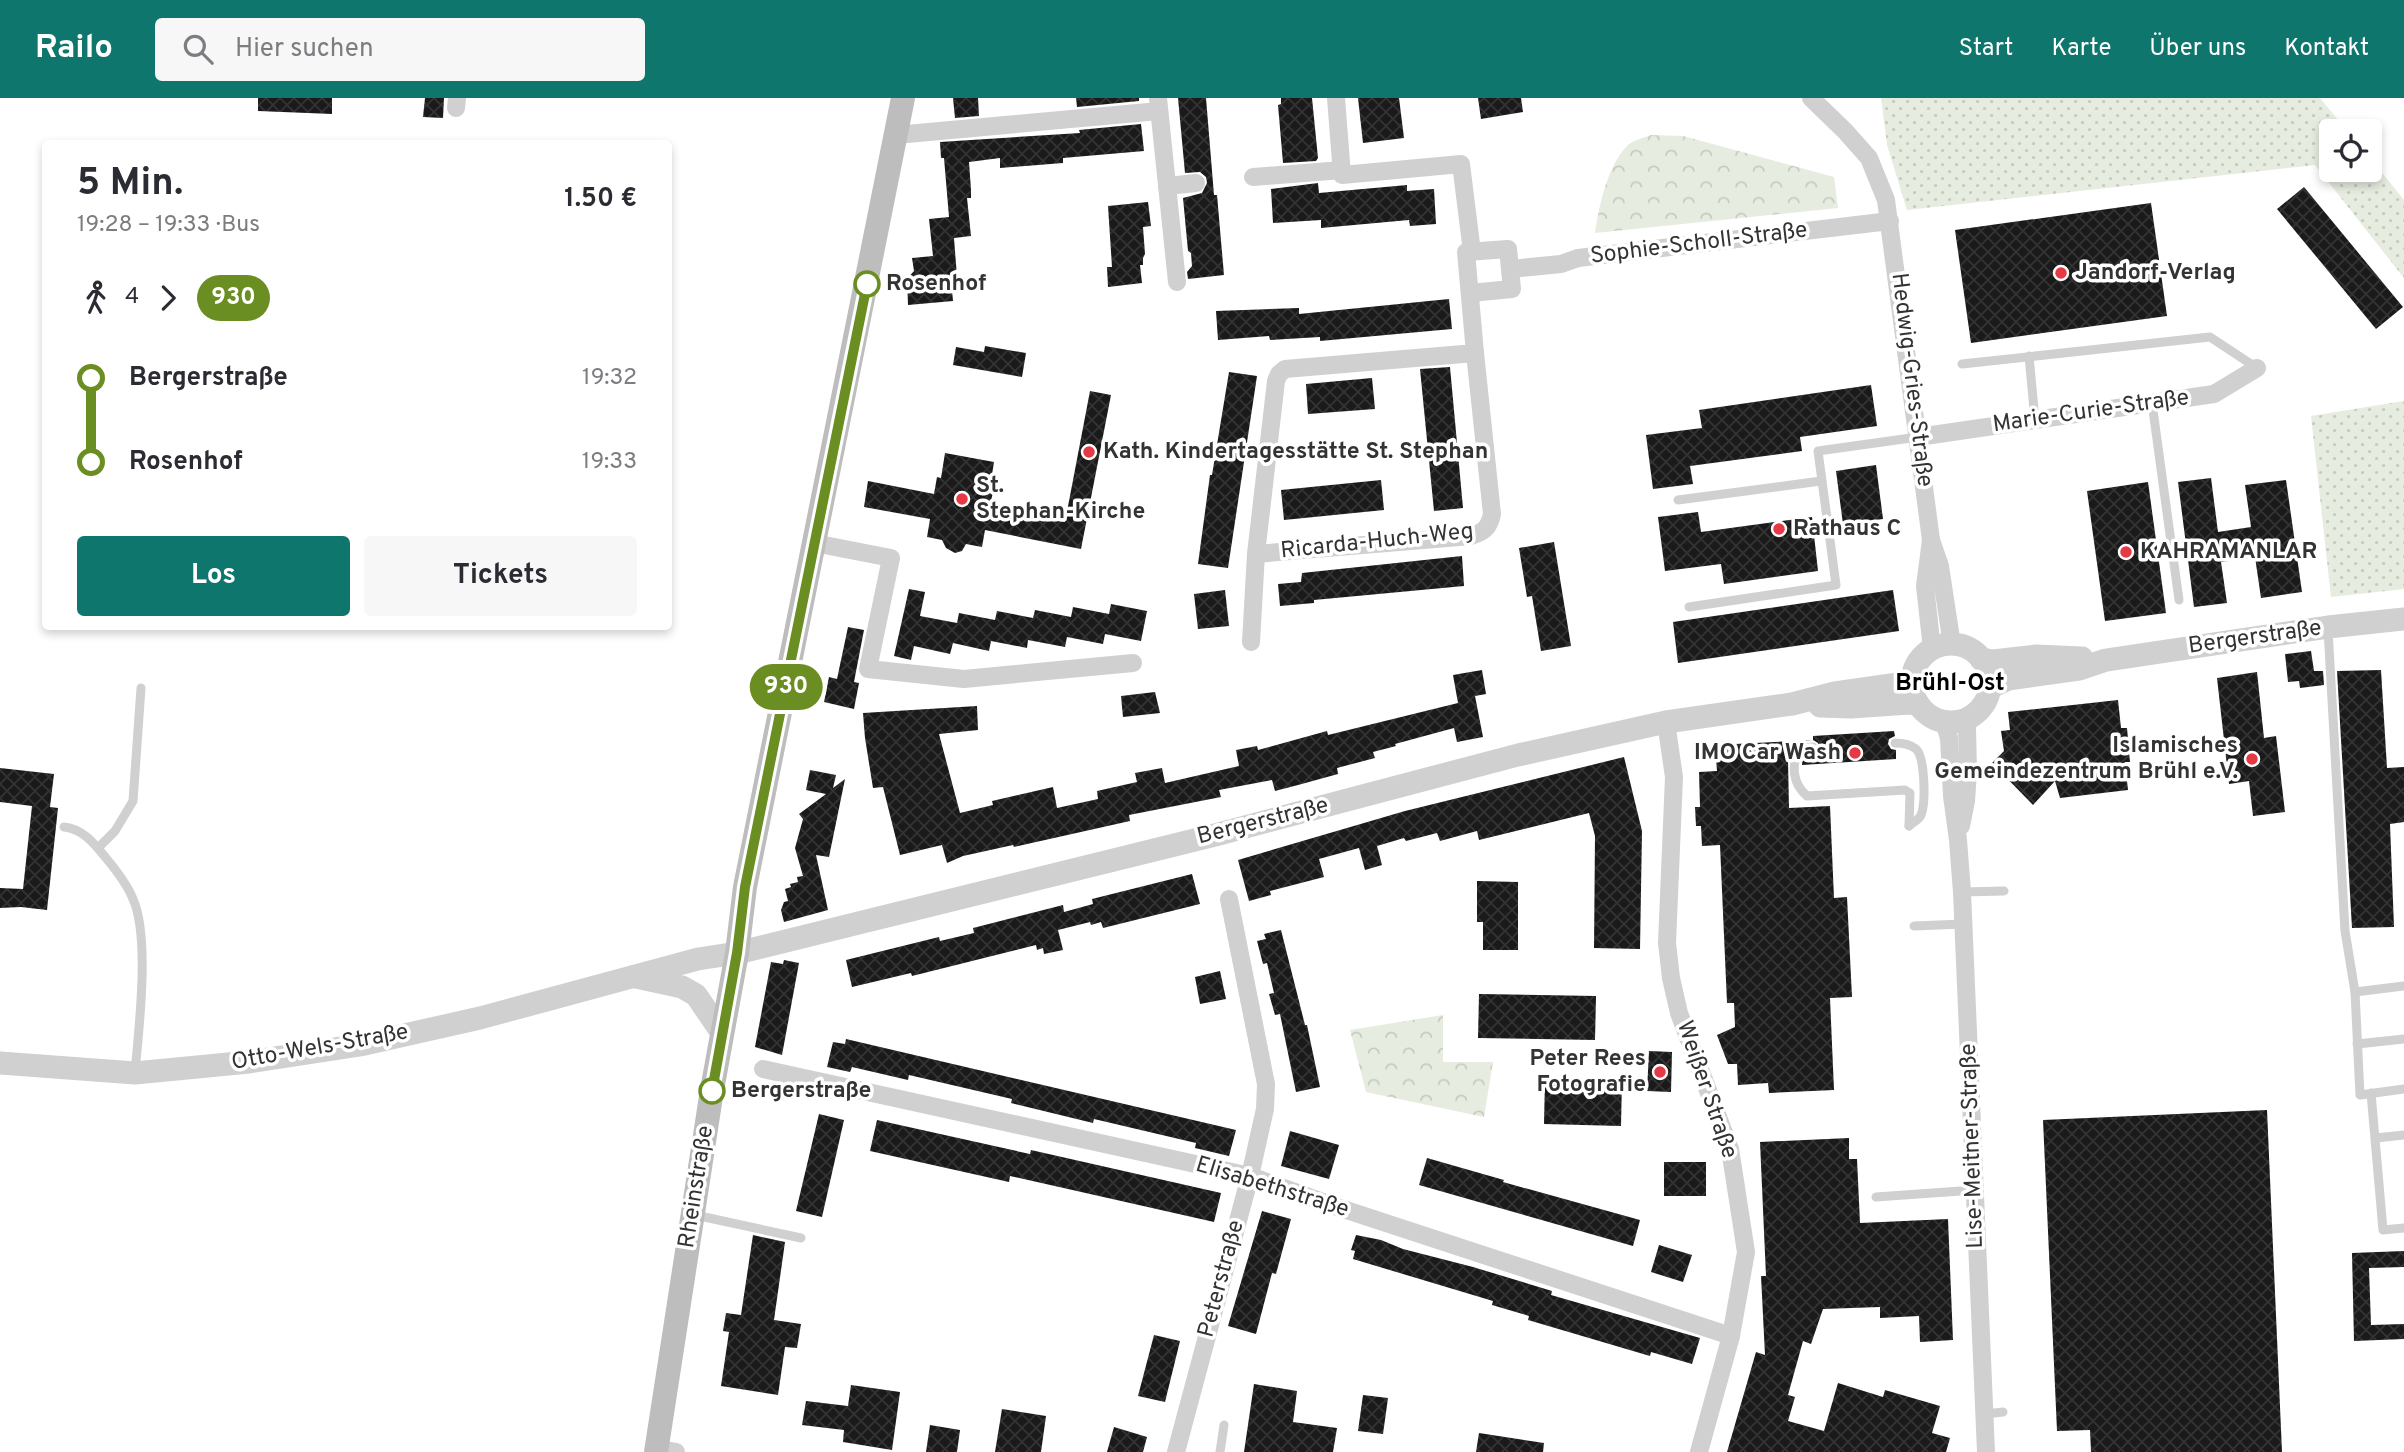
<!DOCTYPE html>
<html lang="de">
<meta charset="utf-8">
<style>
:root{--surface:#fff;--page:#f7f7f7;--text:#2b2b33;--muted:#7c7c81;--accent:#0f766e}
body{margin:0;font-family:Overpass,sans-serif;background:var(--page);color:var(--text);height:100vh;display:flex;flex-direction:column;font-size:26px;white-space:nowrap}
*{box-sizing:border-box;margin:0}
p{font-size:23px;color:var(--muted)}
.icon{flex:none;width:38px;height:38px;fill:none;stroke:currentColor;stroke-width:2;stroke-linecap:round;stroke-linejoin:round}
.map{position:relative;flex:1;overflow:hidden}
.sheet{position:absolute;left:42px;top:42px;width:630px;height:490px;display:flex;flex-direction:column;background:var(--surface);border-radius:7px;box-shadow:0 4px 10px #0003}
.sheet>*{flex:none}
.badge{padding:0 14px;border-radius:23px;font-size:24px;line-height:46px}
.controls{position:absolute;left:2319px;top:21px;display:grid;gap:14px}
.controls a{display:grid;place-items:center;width:63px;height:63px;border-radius:7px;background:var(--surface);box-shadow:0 4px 10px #0003;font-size:35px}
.map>.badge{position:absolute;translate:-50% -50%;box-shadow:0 0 0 4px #fff}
.legs{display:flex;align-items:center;gap:10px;height:77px;padding:0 35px;font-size:23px}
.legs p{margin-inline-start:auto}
.headline{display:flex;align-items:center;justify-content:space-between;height:119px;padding:0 35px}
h1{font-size:38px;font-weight:700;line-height:52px}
.button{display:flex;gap:14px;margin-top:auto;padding:14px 35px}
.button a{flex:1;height:80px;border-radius:7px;background:var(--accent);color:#fff;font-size:28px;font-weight:700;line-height:80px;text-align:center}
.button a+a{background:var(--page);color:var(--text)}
ul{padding:0 35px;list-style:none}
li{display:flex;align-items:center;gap:24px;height:84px;font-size:26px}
li i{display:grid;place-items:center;width:10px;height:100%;margin:0 9px;background:currentColor}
li i::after{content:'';width:18px;height:18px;margin:-9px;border:5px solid;border-radius:50%;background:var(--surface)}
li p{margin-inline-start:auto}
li:first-child i{background:linear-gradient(#0000 50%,currentColor 0)}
li:last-child i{background:linear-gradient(currentColor 50%,#0000 0)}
header{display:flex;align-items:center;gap:42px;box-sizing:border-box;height:98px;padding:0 35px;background:var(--accent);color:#fff}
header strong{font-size:33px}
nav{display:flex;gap:38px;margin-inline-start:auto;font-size:24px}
.search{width:490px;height:63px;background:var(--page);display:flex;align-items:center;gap:18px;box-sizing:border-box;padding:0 24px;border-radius:7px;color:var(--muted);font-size:26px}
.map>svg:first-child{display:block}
</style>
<header>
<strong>Railo</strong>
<div class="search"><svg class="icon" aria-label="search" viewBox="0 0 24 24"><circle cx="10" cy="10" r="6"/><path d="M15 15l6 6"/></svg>Hier suchen</div>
<nav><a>Start</a><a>Karte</a><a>Über uns</a><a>Kontakt</a></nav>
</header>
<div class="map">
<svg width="2404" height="1354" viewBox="0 0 2404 1354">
<defs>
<pattern id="grass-dots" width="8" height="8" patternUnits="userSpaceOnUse" patternTransform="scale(1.75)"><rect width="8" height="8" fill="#e6ecdf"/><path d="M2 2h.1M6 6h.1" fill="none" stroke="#c6cbc0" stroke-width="1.8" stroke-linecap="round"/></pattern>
<pattern id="forest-crowns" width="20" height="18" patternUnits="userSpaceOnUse" patternTransform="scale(1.75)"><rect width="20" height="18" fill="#e6ecdf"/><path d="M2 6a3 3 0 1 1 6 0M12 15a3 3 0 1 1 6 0" fill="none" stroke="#c6cbc0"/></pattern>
<pattern id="building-cross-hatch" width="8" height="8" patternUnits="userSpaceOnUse" patternTransform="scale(1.75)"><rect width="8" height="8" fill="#1a1a1a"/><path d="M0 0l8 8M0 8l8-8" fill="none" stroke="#333"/></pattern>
</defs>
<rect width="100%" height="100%" fill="#fff"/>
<g fill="url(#grass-dots)">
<path d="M1881,0H2320L2347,33H2331V72H2370V60L2404,102V180L2315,67L1907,112L1887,47Z"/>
<path d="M2404,303V491L2331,499L2311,318Z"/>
</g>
<g fill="url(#forest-crowns)">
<path d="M1651,37L1683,38L1834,79L1838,110L1595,135C1599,108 1607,70 1626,49C1631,43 1643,40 1651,37Z"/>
<path d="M1443,917V964H1493L1484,1019L1366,994L1350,932Z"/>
</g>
<g fill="url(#building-cross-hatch)">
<path d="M258,0H332V16L258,13Z"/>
<path d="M425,0H444L443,20L423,19Z"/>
<path d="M953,0H978L979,18L955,20Z"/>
<path d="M1076,0H1139V3L1077,9Z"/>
<path d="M1178,0H1206L1214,97H1217L1224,177L1188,181L1187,174L1192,168L1191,155L1188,153L1183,100L1202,95L1207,85L1206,79L1200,74L1185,75Z"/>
<path d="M1281,0H1312L1318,60L1316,63L1283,65L1278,7L1281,6Z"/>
<path d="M1358,0H1399L1404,40L1363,45Z"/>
<path d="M1478,0H1521L1523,14L1481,21Z"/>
<path d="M1141,26L1144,53L1063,60V65L1000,70V60L969,64L971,92V100H967L971,138L954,140L957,179L951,180L953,203L908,207L907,181L914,173L912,160L933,158L929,121L949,119L944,60H941L940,44L1080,35L1079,32Z"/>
<path d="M1318,85L1319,95L1407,87V93L1434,91L1436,126L1410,128L1409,122L1321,130V122L1273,125L1271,91Z"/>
<path d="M2304,89L2403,209L2376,231L2277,111Z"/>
<path d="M1148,104L1151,128L1143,129L1145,156L1143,160V167H1140L1142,185L1108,189L1107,169H1112L1108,108Z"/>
<path d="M2151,105L2167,218L1971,245L1955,132Z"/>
<path d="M1449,201L1452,231L1320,243V239L1270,242L1269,238L1218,242L1216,213L1299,210V216Z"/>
<path d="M985,248L1026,255L1022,279L953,267L956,249L984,254Z"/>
<path d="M1450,269L1463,410L1434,413L1420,271Z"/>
<path d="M1229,274L1257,278L1228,470L1198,466L1210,377H1212Z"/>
<path d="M1372,280L1375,311L1308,316L1306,286Z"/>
<path d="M1871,287L1877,328L1800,339L1802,353L1690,368L1693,386L1653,391L1646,337L1702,330L1699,312Z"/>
<path d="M1090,293L1111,297L1081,451L985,432L982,449L966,446L962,453L955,455L946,450L942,442L927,439L930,421L864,409L868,383L934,396L937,379L941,380L945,355L994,364L990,389L994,390L990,407L1006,410V413L1065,424Z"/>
<path d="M1876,367L1883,421L1843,426L1836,373Z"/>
<path d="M2211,380L2218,434L2251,429L2245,387L2286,382L2302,494L2261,500L2255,459L2221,464L2227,505L2194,509L2178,384Z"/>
<path d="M1381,382L1384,412L1284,422L1281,392Z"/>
<path d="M2148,384L2166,515L2105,523L2087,393Z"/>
<path d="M1698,414L1701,434L1812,419L1818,473L1724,486L1721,466L1665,473L1658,419Z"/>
<path d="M1554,444L1571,548L1541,553L1532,498L1527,499L1519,450Z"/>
<path d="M1462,458L1464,488L1314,502V505L1280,508L1278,486L1301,484L1302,475Z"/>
<path d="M909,491L925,494L920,518L957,525L959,515L995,522L997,513L1033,520L1035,512L1071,519L1073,509L1109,516L1111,506L1147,513L1141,543L1105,536L1103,546L1067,539L1065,549L1028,542L1027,550L991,543L989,553L953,545L950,556L914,548L911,562L894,558Z"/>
<path d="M1225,492L1229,528L1198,531L1194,496Z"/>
<path d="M1893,492L1899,533L1678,565L1673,524Z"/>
<path d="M848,529L864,532L854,584L859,585L854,611L824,604L829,579L837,581Z"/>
<path d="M2311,553L2314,573H2323L2324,587L2300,590L2299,583L2288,584L2285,556Z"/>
<path d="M1482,572L1486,596L1475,598L1483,639L1457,644L1454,630L1395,646L1396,648L1373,654L1375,660L1337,670L1338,676L1298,687L1275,693L1272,682L1219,692L1221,699L1129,717L1130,723L1014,749L1013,747L963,758L947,765L942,747L900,757L883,689L873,690L865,640L863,615L977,608L978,632L939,636L960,715L993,707L992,703L1053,689L1057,710L1098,701L1097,693L1137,684L1135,675L1162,670L1165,685L1239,668L1236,652L1257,648L1258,652L1327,633L1328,637L1458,605L1453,577Z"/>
<path d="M2381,572L2387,670L2404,669V724L2390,726L2394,829L2352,830L2337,573Z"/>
<path d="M2257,574L2264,640L2276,638L2285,714L2253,718L2249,683L2229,686L2217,580Z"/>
<path d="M1155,594L1160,615L1123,619L1121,598Z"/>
<path d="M2118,602L2121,630H2127L2130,664H2125L2128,692L2060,700L2055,683L2033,707L1992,665L2004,653L2001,633L2010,632L2008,614Z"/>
<path d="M1894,633L1895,638L1889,641L1888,646L1891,651L1896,652V661L1802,667L1803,657L1814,656L1819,651L1818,645L1813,642L1794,644L1788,662L1789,710L1830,708L1834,800L1847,799L1852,899L1830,900L1834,992L1769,995L1768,985L1738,987L1737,966H1728L1717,937L1735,929L1734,905H1727L1720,747L1702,748L1701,728H1696L1695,709H1700L1699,674L1717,673L1715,647L1813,642V638Z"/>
<path d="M1624,659L1642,733L1640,851L1594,850L1595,738L1589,715L1479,742L1477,733L1440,743L1437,735L1406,743L1404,740L1377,748L1382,767L1365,772L1359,750L1319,761L1324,779L1270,793L1271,797L1249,803L1238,762L1405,713Z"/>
<path d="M0,670L54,676L50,709L58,710L47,812L21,809L0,810V790L23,791L32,708L0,704Z"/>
<path d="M810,672L836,677L833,690L845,681L829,759L816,757L828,812L784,824L781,812L784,804L788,803L785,791L791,789L790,786L798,784L797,779L803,778L795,750L803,721L799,716L826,696L806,692Z"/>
<path d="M1192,776L1200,806L1103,830L1101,824L1091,827L1090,824L1058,832L1063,852L1044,856L1043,850L1037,852L1036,847L912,878L911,875L852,889L846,862L939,839L940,843L974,835L973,830L1063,807L1064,814L1093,806L1092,801Z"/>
<path d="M1477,783L1518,784V852H1483V824H1477Z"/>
<path d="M1281,832L1305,927H1307L1320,989L1296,994L1280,916L1275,917L1269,896L1274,895L1267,865L1263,866L1257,843L1266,841L1264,836Z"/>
<path d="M784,862L799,865L782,957L755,949L771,864L783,866Z"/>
<path d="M1220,873L1226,901L1200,906L1195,879Z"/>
<path d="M1479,896L1596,898L1595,942L1478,940Z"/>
<path d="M846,941L1236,1032L1229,1058L1195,1050L1196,1045L1094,1021L1093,1025L1011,1005L1012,1001L909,977L908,982L852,969L850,974L827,969L833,944L845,946Z"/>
<path d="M1649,953L1672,954L1671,994L1647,993Z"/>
<path d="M1545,980L1622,982L1621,1028L1544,1026Z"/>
<path d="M2267,1012L2282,1354H2091L2090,1332L2057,1333L2043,1022Z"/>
<path d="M819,1016L844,1022L822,1119L796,1113Z"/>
<path d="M877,1022L1030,1056L1031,1052L1221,1095L1214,1124L1010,1078L1009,1084L870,1053Z"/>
<path d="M1290,1033L1339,1047L1329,1081L1281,1068Z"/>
<path d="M1849,1040V1061H1857L1860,1125L1948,1121L1953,1242L1920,1244L1919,1218L1880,1220V1209L1823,1211L1811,1246L1803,1243L1788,1297L1795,1299L1788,1323L1824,1333L1838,1285L1883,1299L1885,1292L1940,1308L1932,1335L1950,1340L1946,1354H1727L1756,1254L1765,1257L1761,1178H1766L1760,1044Z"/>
<path d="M1427,1060L1504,1082L1503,1084L1640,1122L1633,1148L1419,1087Z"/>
<rect x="1664" y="1064" width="42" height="34"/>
<path d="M1262,1113L1291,1121L1276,1176L1272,1175L1256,1236L1228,1228Z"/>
<path d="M753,1137L785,1144L774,1222L801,1226L797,1250L785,1249L778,1297L721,1288L729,1234L723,1233L726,1215L741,1217Z"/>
<path d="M1356,1137L1381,1142L1403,1151L1473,1169L1552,1193L1551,1197L1700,1240L1692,1266L1651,1254L1650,1258L1528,1222L1529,1218L1492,1207L1493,1203L1353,1161L1355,1153L1351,1152Z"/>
<path d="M1659,1147L1692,1157L1683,1184L1651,1174Z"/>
<path d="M2404,1153V1169L2369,1170L2371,1227L2404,1226V1241L2354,1243L2352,1155Z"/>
<path d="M1154,1237L1180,1243L1165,1304L1138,1298Z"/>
<path d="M1254,1286L1297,1293L1293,1324L1337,1330L1333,1354H1244Z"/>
<path d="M851,1287L900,1294L892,1352L843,1344L844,1332L802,1327L806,1303L848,1308Z"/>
<path d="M1363,1297L1388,1300L1383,1336L1358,1333Z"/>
<path d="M1002,1311L1046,1318L1041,1354H995Z"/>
<path d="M930,1327L960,1332L957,1354H926Z"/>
<path d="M1114,1329L1147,1339L1143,1354H1107Z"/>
<path d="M1479,1335L1544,1345L1543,1354H1476Z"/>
</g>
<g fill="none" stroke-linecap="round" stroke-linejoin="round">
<g stroke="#d0d0d0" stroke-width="9">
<path d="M2029,258L2035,322"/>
<path d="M1962,266L2210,239L2257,270"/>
<path d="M2152,305L2179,502"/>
<path d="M1678,402L1821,383"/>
<path d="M1689,509L1836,487L1818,353L1918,339"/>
<path d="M2328,531L2345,833L2355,894L2360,997L2404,991"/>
<path d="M1895,645C1903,645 1910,646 1916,651C1925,659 1926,705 1921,717C1919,722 1913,724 1909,728"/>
<path d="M1813,649L1798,650C1792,669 1792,685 1807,698L1905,692L1910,695L1909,728"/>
<path d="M64,729C83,731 94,745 106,760C116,772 127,786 133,801C150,839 139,930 135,974"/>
<path d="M98,750L115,733L133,703L141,590"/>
<path d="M1962,794L2004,793"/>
<path d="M1914,828L1963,826"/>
<path d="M2355,894L2404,888"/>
<path d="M2357,946L2404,941"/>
<path d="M2371,995L2383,1132L2404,1130"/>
<path d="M2376,1040L2404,1037"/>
<path d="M1876,1099L1975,1092"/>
<path d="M695,1117L801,1140"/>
<path d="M1985,1316L2003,1314"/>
<path d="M1220,1354L1224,1327"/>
</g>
<g stroke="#d0d0d0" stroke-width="18">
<path d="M1158,0L1177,184"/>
<path d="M1336,0L1342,77L1461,66L1472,154"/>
<path d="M1811,0L1845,33L1869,60L1886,102L1931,442"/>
<path d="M456,10L457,0"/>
<path d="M896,37L1159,13"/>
<path d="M1253,79L1342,72"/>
<path d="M1167,88L1196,85"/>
<path d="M1470,195L1512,191L1510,171L1561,166L1578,160L1890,123"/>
<path d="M1918,339L2214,296L2257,270"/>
<path d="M814,445L891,460L868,571L964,581L1133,565"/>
<path d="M1256,456L1471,438C1484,434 1489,430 1492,416L1475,255"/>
<path d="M1251,544L1256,456L1276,283L1279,276L1285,271L1475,255L1466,154L1508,151L1510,171"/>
<path d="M1932,551L1925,488L1931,442L1940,468L1952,547"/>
<path d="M1666,624L1674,679L1667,845L1671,880L1679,915L1730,1051L1746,1154L1731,1238L1699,1354"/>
<path d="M1944,624L1949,640L1952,698L1958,742L1962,794L1986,1354"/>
<path d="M1961,728L1966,703L1968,674L1967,629L1970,619"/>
<path d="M763,971L1250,1078L1334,1108L1731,1238"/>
<path d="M657,1351L676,1354"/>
<path d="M1176,1354L1250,1078L1265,1011L1266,986L1229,801"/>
</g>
<g stroke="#d0d0d0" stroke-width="23">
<circle cx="1951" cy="585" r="39"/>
<path d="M1981,561L1993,563L2036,558L2082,560"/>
<path d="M1989,590L2008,581L2079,571L2106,562L2328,529L2404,521"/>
<path d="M1820,608L1851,609L1909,605L1918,606"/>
<path d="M636,879L682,889L696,897L722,935"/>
<path d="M0,965L135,975L249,964L360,947L480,920L698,861L737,855L1215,737L1518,657L1666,624L1792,606L1835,595L1898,586L1912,580"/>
</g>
<path stroke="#bdbdbd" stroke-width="24" d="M656,1354L712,992L737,855L745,789L903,0"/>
</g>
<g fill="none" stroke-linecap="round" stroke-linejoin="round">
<defs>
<path id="line-1" d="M712,993L737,855L745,789L867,186"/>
</defs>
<use href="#line-1" stroke="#fff" stroke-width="16"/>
<use href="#line-1" stroke="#6b8e23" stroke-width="10"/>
</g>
<g fill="#e63946" stroke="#fff" stroke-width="2.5">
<circle cx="2061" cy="175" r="7"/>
<circle cx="1089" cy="354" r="7"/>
<circle cx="962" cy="401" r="7"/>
<circle cx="1779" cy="431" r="7"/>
<circle cx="2126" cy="454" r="7"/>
<circle cx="1855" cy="655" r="7"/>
<circle cx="2252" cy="661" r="7"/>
<circle cx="1660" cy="974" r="7"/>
</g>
<g fill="#fff" stroke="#6b8e23" stroke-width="3.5">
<circle cx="867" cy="186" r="12"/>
<circle cx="712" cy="993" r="12"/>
</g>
<g text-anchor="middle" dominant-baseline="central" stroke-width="7" stroke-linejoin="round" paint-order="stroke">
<g font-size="23" fill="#333" stroke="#fff">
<text transform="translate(1699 146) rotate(-7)">Sophie-Scholl-Straße</text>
<text transform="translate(1911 282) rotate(83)">Hedwig-Gries-Straße</text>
<text transform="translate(2091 314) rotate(-8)">Marie-Curie-Straße</text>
<text transform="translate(1377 444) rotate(-6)">Ricarda-Huch-Weg</text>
<text transform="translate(2255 540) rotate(-8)">Bergerstraße</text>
<text transform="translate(1263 724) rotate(-14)">Bergerstraße</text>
<text transform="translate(320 950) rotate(-10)">Otto-Wels-Straße</text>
<text transform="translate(1706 992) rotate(71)">Weißer Straße</text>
<text transform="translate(1973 1048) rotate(-92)">Lise-Meitner-Straße</text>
<text transform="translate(697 1089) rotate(-81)">Rheinstraße</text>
<text transform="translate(1272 1090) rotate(17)">Elisabethstraße</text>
<text transform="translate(1222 1181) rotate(-75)">Peterstraße</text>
</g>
<g font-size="23" font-weight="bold" fill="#333" stroke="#fff" text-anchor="start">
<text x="2075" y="175">Jandorf-Verlag</text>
<text x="1103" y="354">Kath. Kindertagesstätte St. Stephan</text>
<text x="976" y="388">St.<tspan x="976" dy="26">Stephan-Kirche</tspan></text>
<text x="1793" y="431">Rathaus C</text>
<text x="2140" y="454">KAHRAMANLAR</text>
<text x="2238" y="648" text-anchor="end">Islamisches<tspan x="2238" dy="26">Gemeindezentrum Brühl e.V.</tspan></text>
<text x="1841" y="655" text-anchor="end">IMO Car Wash</text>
<text x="1646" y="961" text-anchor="end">Peter Rees<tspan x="1646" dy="26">Fotografie</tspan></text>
</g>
<g font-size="23" font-weight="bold" fill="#333" stroke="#fff" text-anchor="start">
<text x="886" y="186">Rosenhof</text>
<text x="731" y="993">Bergerstraße</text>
</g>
<g font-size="24" font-weight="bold" fill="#000" stroke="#fff">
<text x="1950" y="586">Brühl-Ost</text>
</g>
</g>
</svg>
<div class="controls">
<a><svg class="icon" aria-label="locate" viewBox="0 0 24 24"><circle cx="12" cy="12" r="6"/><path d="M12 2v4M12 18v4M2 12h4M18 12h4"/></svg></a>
</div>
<b class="badge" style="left:786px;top:589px;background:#6b8e23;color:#fff">930</b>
<section class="sheet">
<div class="headline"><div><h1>5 Min.</h1><p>19:28 – 19:33 · Bus</p></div><b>1.50 €</b></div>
<div class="legs"><svg class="icon" aria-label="walk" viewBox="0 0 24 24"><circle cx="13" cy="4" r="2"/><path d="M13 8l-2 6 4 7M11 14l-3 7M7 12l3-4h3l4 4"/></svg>4<svg class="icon" aria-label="forward" viewBox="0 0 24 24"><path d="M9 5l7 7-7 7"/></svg><b class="badge" style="background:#6b8e23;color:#fff">930</b></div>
<ul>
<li><i style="color:#6b8e23"></i><b>Bergerstraße</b><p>19:32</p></li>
<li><i style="color:#6b8e23"></i><b>Rosenhof</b><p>19:33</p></li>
</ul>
<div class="button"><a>Los</a><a>Tickets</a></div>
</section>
</div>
